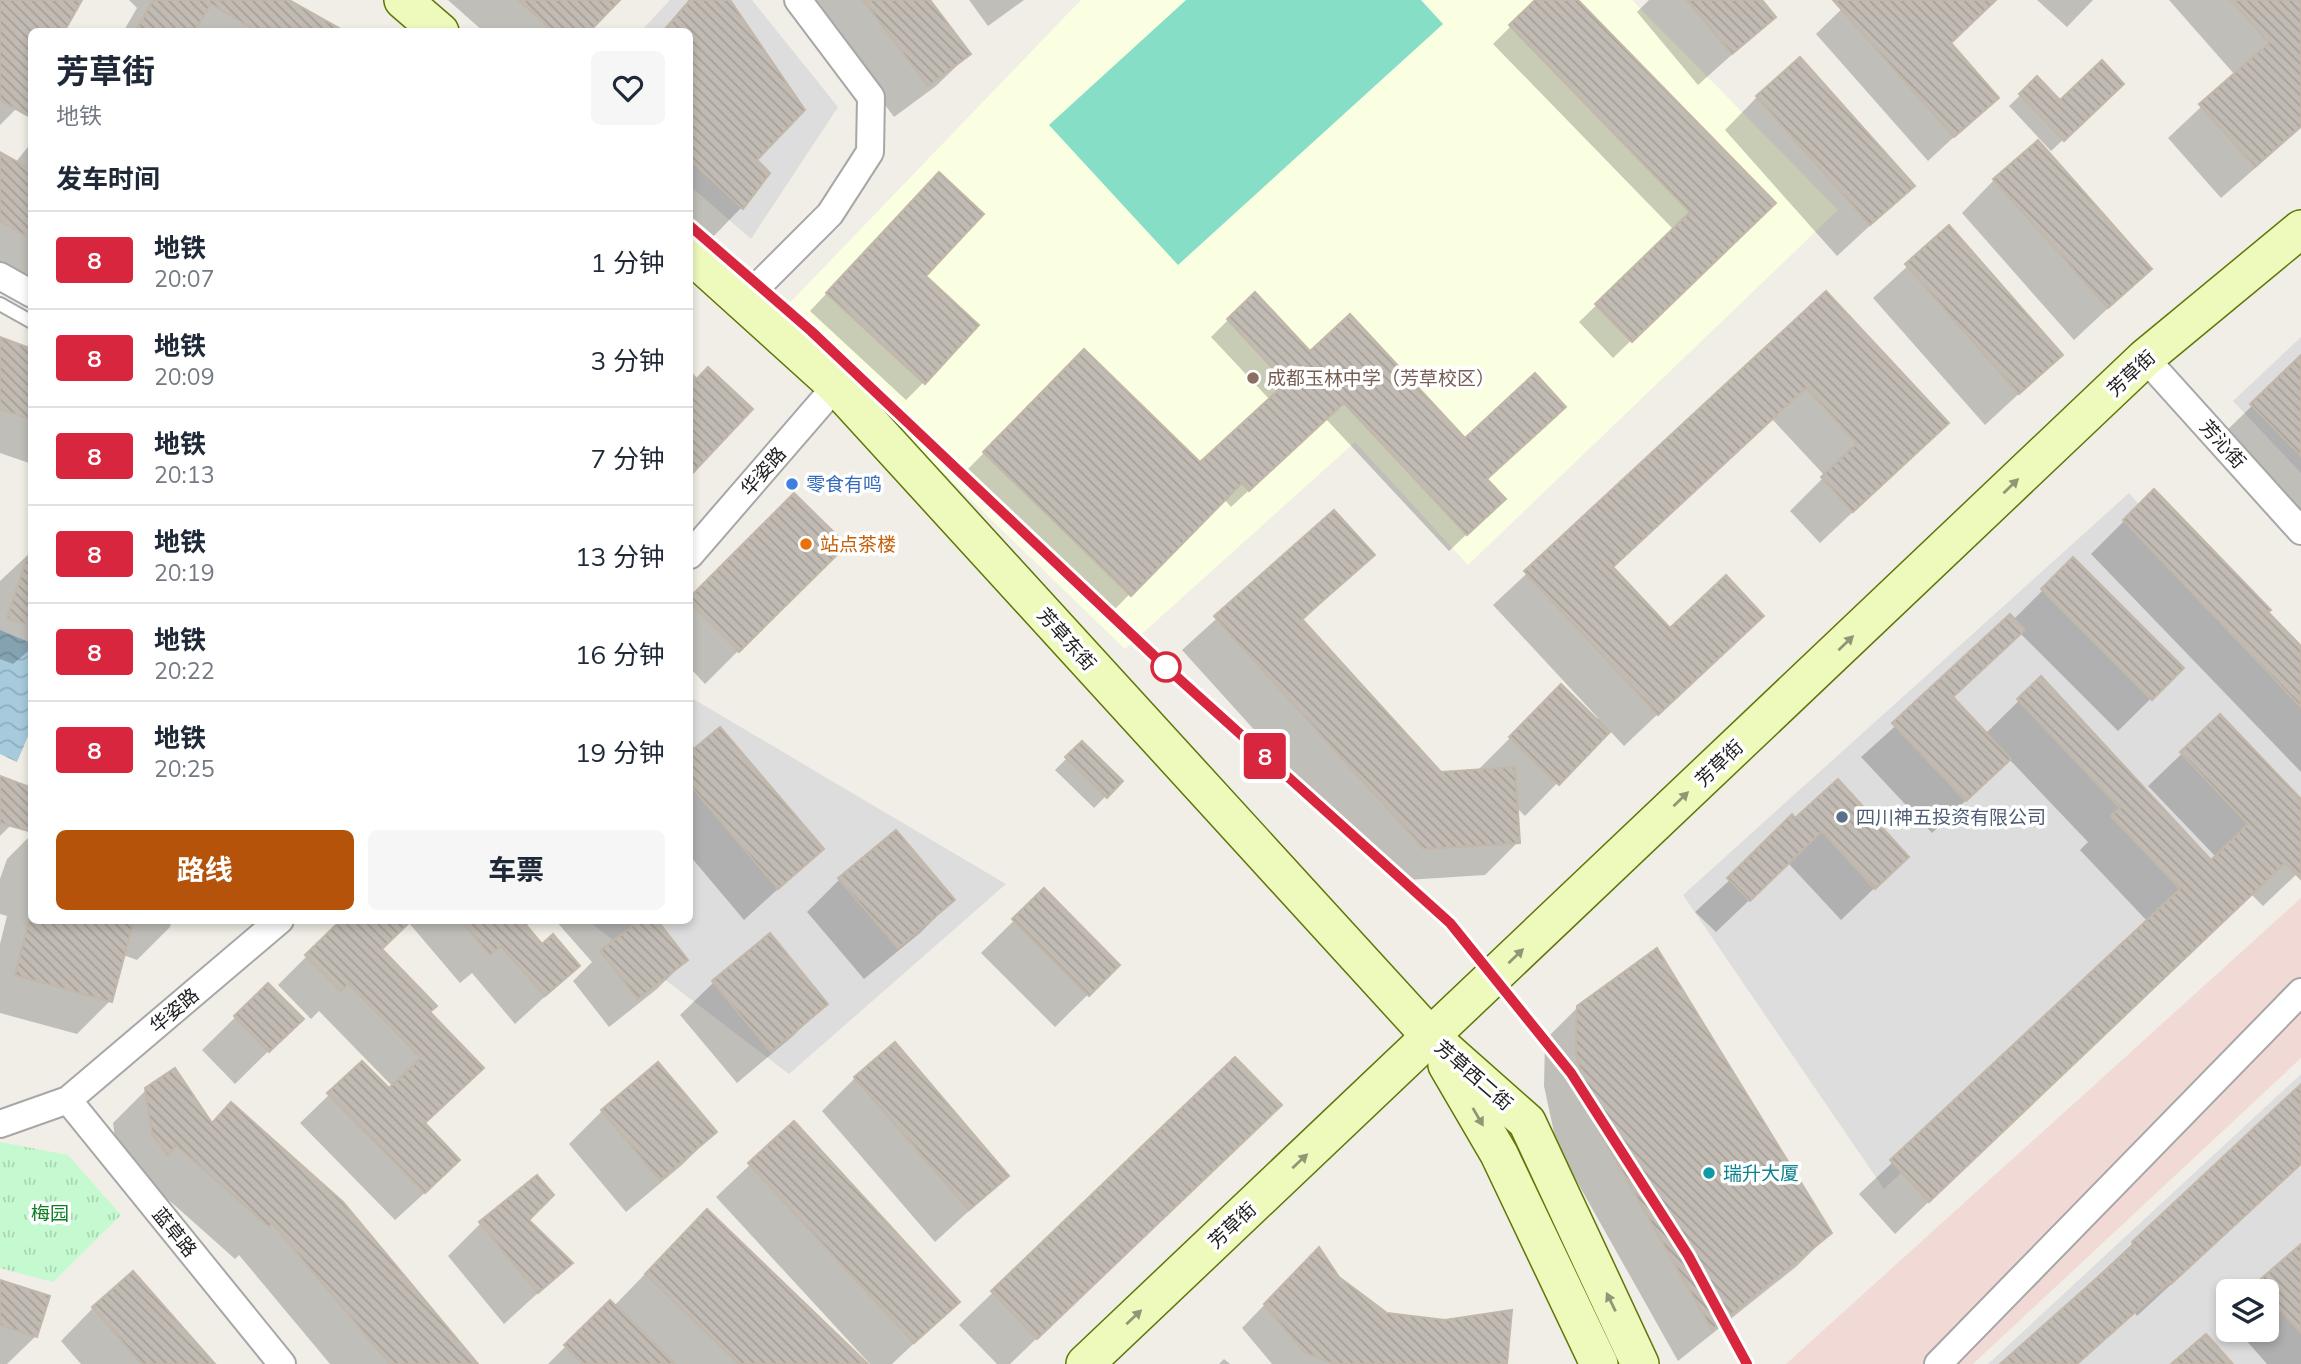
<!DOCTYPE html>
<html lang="zh">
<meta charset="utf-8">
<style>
:root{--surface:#fff;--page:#f6f6f7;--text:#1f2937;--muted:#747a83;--line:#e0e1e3;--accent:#b45309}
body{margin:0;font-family:Mulish,"Noto Sans SC",sans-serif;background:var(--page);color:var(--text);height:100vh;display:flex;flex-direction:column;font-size:26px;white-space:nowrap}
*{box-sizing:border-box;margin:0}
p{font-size:23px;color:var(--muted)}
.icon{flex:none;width:38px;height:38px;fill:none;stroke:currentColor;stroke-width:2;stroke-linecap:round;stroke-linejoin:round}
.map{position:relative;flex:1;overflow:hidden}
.sheet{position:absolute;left:28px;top:28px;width:665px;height:896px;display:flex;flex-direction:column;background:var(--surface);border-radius:10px;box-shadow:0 4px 10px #0003}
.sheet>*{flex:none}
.badge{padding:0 14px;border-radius:5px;font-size:24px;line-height:46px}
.tools{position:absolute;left:2216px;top:1279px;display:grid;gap:14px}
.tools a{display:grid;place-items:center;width:63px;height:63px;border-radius:10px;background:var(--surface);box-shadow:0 4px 10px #0003;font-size:35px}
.map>.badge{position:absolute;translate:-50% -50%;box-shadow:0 0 0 4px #fff}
h2{padding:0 28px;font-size:26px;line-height:63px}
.round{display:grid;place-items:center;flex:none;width:74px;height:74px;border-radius:10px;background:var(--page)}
.summary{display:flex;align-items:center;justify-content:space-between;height:119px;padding:0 28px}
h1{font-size:33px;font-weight:700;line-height:52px}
.primary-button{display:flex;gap:14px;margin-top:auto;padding:14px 28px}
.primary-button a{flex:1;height:80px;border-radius:10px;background:var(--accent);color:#fff;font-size:28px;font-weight:700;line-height:80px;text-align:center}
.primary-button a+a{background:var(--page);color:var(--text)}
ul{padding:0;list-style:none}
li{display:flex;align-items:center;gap:21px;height:98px;padding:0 28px;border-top:2px solid var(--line)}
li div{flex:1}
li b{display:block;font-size:26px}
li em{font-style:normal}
li .badge{min-width:77px;font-weight:700;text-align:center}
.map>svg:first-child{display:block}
</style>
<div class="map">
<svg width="2301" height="1364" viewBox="0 0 2301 1364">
<defs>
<pattern id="park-tufts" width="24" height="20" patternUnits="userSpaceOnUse" patternTransform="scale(1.75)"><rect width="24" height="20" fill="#c5f9cf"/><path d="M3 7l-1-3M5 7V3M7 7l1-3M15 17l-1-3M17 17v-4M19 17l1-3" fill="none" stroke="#a9d5b1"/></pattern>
<pattern id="water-waves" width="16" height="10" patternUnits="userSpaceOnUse" patternTransform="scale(1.75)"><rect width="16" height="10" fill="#a7cbdd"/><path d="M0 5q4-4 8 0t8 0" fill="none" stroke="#8faebd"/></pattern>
<pattern id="building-back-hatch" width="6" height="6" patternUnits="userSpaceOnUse" patternTransform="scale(1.75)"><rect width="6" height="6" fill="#c1bbb3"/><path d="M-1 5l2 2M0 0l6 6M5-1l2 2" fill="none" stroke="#a6a09a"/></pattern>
</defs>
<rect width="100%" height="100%" fill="#f0eee6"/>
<g fill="#dedddd" fill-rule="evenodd">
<path d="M670,0H752L838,107L751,239L690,186V32H640Z"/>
<path d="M2301,337V473L2233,401Z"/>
<path d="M2129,493L2301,695V798L1884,1189L1683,895Z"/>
<path d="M690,697L1006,884L789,1074L588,921L690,920Z"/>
<path d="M2301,1074V1364H1988ZM2228,1292H2266V1330H2228Z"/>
</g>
<path fill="#f1dad6" d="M2301,898V1058L1973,1364H1786Z"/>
<path fill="#fbffe1" d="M1081,0H1632L1838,210L1468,565L1355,442L1125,649L779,314Z"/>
<path fill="url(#park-tufts)" d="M0,1142L68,1155L121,1215L53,1282L0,1268Z"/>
<path fill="#86dec6" d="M1186,0H1421L1443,24L1178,265L1049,125Z"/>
<path fill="url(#water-waves)" d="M0,630L31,643V729L17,762L0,754Z"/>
<g fill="#0003">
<path d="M0,0H80L32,32L16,109L0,125Z"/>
<path d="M129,0H285L342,32H123L137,8Z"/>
<path d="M448,0H618L587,32H484Z"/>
<path d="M689,0H728L754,160L767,173L741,208L709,241L690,223V32H661Z"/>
<path d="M806,0H928L969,54L936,86L894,117Z"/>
<path d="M969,0H1024L988,26Z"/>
<path d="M1537,0H1576L1756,220L1613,358L1579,322L1674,230L1493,44Z"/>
<path d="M1649,0H1760L1774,17L1698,85L1637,12Z"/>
<path d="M1851,0H1995L1949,44L1997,97L1928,161L1816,34Z"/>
<path d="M2037,0H2093L2067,27Z"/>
<path d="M2169,0H2301V128L2221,198L2168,138L2235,75Z"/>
<path d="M2037,79L2060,103L2111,95L2051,151L2009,106Z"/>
<path d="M1757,97L1913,186L1837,256L1725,130Z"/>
<path d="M32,142V292L0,274V154L15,163Z"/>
<path d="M1994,180L2150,269L2074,340L1962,213Z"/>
<path d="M922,192L924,382L906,400L810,311Z"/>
<path d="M1949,228L2061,355L1985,425L1873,298Z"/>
<path d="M1826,294L1947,423L1820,543L1790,511L1825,476L1772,419L1611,568L1669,630L1762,616L1624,746L1609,730L1525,816L1516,807L1518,842L1485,875L1391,881L1182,650L1334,512L1373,555L1302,621L1440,774L1477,771L1561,687L1596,721L1598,718L1493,605Z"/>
<path d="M1228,320L1310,353L1465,440L1486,480V516L1449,551L1326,419L1231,507L1224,499L1112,612L967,470L1084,352L1199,465L1270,400L1211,337Z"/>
<path d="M0,339L32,351V464L0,453Z"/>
<path d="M2301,358V522L2219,438Z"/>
<path d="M690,370L698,379L750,409L690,474Z"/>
<path d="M794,496L844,545L705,684L690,668V600Z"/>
<path d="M2124,521L2301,648V772L2091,554Z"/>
<path d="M32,551V648L13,664L0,659V581Z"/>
<path d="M2073,560L2182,668L2118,731L2019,632L1951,698L1985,734L2041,679L2211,862L2216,857L2148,786L2220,717L2301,801V870L2263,906L2251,894L1895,1234L1859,1194L2148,922L2080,850L2088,842L2009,759L1932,833L1861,757L2013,620Z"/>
<path d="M1082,743L1121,781L1094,808L1055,770Z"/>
<path d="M690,744L822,849L744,920L690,856Z"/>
<path d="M0,778L23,787L10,826L0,836Z"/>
<path d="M1795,820L1907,857L1841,920L1788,863L1716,932L1695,912Z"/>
<path d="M32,834V920H172L170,927L137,960L123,955L110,1001L77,1034L0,1013V944L7,916L0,914V879L7,859Z"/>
<path d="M840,879L953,900L920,933L864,979L807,912Z"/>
<path d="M1044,891L1118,965L1055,1027L981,953Z"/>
<path d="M343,920H520L541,946L578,966L515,1024L472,973L460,983L409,923L381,950L428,1012L423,1124L429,1189L395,1220L300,1123L362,1063L389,1091L393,1087L319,1011L311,1019L278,985Z"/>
<path d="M555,920H655L686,960L657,989L609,1027L573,981L592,962Z"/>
<path d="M769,936L826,1003L793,1036L737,1083L680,1015L713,983Z"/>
<path d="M268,985L301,1019L235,1084L202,1050Z"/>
<path d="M1578,1007L1830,1233L1797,1266L1678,1361L1557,1146L1544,1086L1545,1040Z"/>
<path d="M1235,1060L1246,1137L1010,1364H997L959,1325Z"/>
<path d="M658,1064L715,1132L682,1165L626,1212L569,1144L602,1111Z"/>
<path d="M855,1078L1007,1176L935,1242L822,1111Z"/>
<path d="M2301,1087V1164L2137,1316L2135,1313L2078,1364H2003Z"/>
<path d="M146,1090L210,1124L231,1104L462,1364H330L239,1255L235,1259L144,1178L119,1167L113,1123Z"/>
<path d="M794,1123L958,1302L892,1364H870L716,1197Z"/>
<path d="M537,1177L527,1220L571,1263L504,1324L448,1256L480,1224Z"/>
<path d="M674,1244L866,1364H548L610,1302L614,1306Z"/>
<path d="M2301,1246V1364H2267L2237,1330H2266V1292H2250Z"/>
<path d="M1296,1272L1338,1279L1386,1314L1505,1364H1272L1242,1328Z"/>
<path d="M0,1282L36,1336L7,1364H0Z"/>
<path d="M93,1308L212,1364H81L61,1341Z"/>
<path d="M1224,1359L1230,1364H1219Z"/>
</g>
<g fill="url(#building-back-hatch)" stroke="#c2b7a9" stroke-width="2">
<path d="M0,0H82L64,32H32V118L0,100Z"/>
<path d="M153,0H289L346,32H258L211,4L194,32H135Z"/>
<path d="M518,0H620L589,32H555Z"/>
<path d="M690,0H730L805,110L757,160L770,173L743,209L690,160V32H663Z"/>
<path d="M863,0H930L971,54L928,86Z"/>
<path d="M1535,0H1578L1776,203L1632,342L1595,304L1690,212L1509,25Z"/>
<path d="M1687,0H1762L1776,17L1732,54Z"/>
<path d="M1833,0H1996L1951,43L1999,98L1954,137Z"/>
<path d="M2231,0H2301V126L2255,167L2199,104L2269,43Z"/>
<path d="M1800,57L1915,186L1870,225L1756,96Z"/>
<path d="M2102,60L2124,84L2064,141L2019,94L2037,76L2060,100Z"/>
<path d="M2038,140L2152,269L2108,308L1993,179Z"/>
<path d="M0,152L32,170V239L0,221Z"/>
<path d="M939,172L984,214L926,276L979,325L925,384L826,293Z"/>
<path d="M1949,225L2063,355L2019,394L1905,264Z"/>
<path d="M1826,291L1949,423L1853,512L1821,477L1857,443L1806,388L1613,567L1670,628L1726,575L1764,616L1658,715L1524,571Z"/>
<path d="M1255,292L1310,351L1350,314L1465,438L1535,373L1566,407L1487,479L1506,499L1467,535L1344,403L1249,491L1242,483L1131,596L983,452L1084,349L1200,462L1286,383L1227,319Z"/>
<path d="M0,337L32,349V420L0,409Z"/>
<path d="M2301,355V456L2250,404Z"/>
<path d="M708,367L753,409L690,476V386Z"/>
<path d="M2154,489L2271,610L2268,612L2301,646V707L2123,520Z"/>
<path d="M794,493L847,545L739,652L690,603V597Z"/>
<path d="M1334,510L1375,555L1302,619L1441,772L1515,767L1520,843L1424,849L1214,616Z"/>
<path d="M27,557H32V626L7,618Z"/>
<path d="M2073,557L2184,668L2152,700L2041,589Z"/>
<path d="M2010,614L2025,630L1953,697L2011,759L1966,801L1892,723Z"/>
<path d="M2041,676L2211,860L2248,824L2180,752L2220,714L2301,799V879L2285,863L1929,1202L1890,1160L2180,889L2111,816L2120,808L2017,699Z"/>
<path d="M1561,684L1610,732L1559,785L1509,737Z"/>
<path d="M720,727L824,849L778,889L690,785V752Z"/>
<path d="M1082,741L1123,781L1107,798L1065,757Z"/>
<path d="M0,776L32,788V832L0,823Z"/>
<path d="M1838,779L1909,857L1875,889L1822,831L1750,901L1727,878L1792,814L1795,818Z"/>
<path d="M896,830L955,900L898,948L838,878Z"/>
<path d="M1044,888L1120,965L1089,996L1012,919Z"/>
<path d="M29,920H134L112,1002L15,975Z"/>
<path d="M341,920H412L382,949L437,1006L430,1012L484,1068L425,1123L460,1160L425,1193L327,1093L362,1061L389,1088L421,1058L349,984L341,991L305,955Z"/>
<path d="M460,920H531L526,925L542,944L553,934L580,966L545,996L501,946L490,955Z"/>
<path d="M640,920H657L688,960L638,999L600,951Z"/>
<path d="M770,933L828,1004L771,1052L712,981Z"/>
<path d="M1657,948L1832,1233L1712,1330L1589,1113L1576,1052L1577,1006Z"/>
<path d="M268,983L304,1019L269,1052L234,1016Z"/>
<path d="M895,1042L1009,1176L969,1210L854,1077Z"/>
<path d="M1235,1057L1282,1105L1037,1339L991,1291Z"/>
<path d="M658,1062L717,1132L660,1180L601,1110Z"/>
<path d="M175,1068L212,1123L231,1102L343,1202L478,1364H390L272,1223L269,1227L176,1145L168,1156L152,1134L145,1088Z"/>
<path d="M2301,1084V1164L2171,1284L2169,1282L2077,1364H2000L2134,1245L2132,1242Z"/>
<path d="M794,1121L960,1302L914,1343L748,1163Z"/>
<path d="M537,1175L554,1195L529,1220L573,1263L538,1293L479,1222Z"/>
<path d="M707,1209L868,1364H739L645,1274Z"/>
<path d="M2301,1244V1333L2256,1283Z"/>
<path d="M1319,1247L1339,1277L1387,1313L1445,1320L1512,1310L1507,1364H1334L1304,1352L1264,1304Z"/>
<path d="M133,1271L215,1364H142L92,1307Z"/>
<path d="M0,1280L50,1296L37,1337L0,1325Z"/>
<path d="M610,1300L675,1364H583L564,1345Z"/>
<path d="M2206,1334L2233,1364H2171Z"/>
</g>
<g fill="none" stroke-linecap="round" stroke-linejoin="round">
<defs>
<path id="lane" d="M0,304L32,322"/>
<g id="street">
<path d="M0,276L32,294"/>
<path d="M742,302L830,214L870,152L871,97L798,0"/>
<path d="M2145,358L2301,531"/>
<path d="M690,555L836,386"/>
<path d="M68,1100L282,1364"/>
<path d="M0,1124L68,1100L280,920"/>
<path d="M1938,1364L2301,992"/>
</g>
<g id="secondary">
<path d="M403,0L440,32"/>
<path d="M690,254L836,386L1431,1037L1527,1122L1640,1364"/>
<path d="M1447,1065L1499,1154L1599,1364"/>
<path d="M1085,1364L2145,358L2301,229"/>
</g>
</defs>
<use href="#lane" stroke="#a7a7a7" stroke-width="16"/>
<use href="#street" stroke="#a7a7a7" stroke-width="30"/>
<use href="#secondary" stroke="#5e7706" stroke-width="40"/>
<use href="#lane" stroke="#fff" stroke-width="12"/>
<use href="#street" stroke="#fff" stroke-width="26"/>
<use href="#secondary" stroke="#eef9bc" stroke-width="37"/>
</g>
<defs><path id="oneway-solid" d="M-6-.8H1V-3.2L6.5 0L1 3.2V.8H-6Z" transform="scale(1.75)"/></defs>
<g fill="#919776">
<use href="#oneway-solid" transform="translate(2011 486) rotate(-44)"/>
<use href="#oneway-solid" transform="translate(1846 643) rotate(-44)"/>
<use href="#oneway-solid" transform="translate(1681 799) rotate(-44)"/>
<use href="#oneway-solid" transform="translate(1516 956) rotate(-44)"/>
<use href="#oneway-solid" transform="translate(1478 1117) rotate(60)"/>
<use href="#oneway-solid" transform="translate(1300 1161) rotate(-43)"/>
<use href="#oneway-solid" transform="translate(1611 1302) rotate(-116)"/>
<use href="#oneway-solid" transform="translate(1134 1317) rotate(-43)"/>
</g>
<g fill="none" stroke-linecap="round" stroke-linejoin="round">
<defs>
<path id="line" d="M690,226L811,331L1167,668L1450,923L1571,1073L1688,1255L1747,1364"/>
</defs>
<use href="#line" stroke="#fff" stroke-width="16"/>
<use href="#line" stroke="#d7263d" stroke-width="10"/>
</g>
<circle fill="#8d6e63" stroke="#fff" stroke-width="2.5" cx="1253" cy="378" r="7"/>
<circle fill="#3f7fe0" stroke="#fff" stroke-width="2.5" cx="792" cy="484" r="7"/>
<circle fill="#e8710a" stroke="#fff" stroke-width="2.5" cx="806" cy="544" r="7"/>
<circle fill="#fff" stroke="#d7263d" stroke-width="3.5" cx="1166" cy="667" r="14"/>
<circle fill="#5c6f8a" stroke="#fff" stroke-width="2.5" cx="1842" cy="817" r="7"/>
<circle fill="#0f9aa8" stroke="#fff" stroke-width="2.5" cx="1709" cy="1173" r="7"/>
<g text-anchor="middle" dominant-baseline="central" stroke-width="7" stroke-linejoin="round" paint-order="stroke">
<g font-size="19" fill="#202020" stroke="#fff">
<text transform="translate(2131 373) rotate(-43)">芳草街</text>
<text transform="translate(2223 444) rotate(48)">芳沁街</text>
<text transform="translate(763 471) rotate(-49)">华姿路</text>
<text transform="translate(1067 639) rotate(48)">芳草东街</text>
<text transform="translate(1719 763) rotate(-44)">芳草街</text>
<text transform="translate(174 1010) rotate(-40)">华姿路</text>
<text transform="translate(1474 1075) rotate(41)">芳草西二街</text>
<text transform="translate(1232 1225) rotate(-43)">芳草街</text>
<text transform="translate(175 1232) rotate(51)">蓝草路</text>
</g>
<g font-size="19" fill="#785e54" stroke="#fff" text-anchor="start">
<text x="1267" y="378">成都玉林中学（芳草校区）</text>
</g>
<g font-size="19" fill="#366cbe" stroke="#fff" text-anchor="start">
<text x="806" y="484">零食有鸣</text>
</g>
<g font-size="19" fill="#c56008" stroke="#fff" text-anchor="start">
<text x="820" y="544">站点茶楼</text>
</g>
<g font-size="19" fill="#4e5e75" stroke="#fff" text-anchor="start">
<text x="1856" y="817">四川神五投资有限公司</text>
</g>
<g font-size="19" fill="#0d838f" stroke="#fff" text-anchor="start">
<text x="1723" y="1173">瑞升大厦</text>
</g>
<g font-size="19" fill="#0d7e24" stroke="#fff">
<text x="50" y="1213">梅园</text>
</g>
</g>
</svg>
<div class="tools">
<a><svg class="icon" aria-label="layers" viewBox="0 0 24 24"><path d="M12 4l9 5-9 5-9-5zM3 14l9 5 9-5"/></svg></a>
</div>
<b class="badge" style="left:1265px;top:756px;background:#d7263d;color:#fff">8</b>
<section class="sheet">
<div class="summary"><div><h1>芳草街</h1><p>地铁</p></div><a class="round"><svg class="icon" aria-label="heart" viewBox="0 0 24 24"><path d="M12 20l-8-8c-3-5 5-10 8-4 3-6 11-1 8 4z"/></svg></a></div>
<h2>发车时间</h2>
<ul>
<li><span class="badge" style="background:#d7263d;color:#fff">8</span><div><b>地铁</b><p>20:07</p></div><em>1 分钟</em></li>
<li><span class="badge" style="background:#d7263d;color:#fff">8</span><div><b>地铁</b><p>20:09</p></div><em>3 分钟</em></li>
<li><span class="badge" style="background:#d7263d;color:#fff">8</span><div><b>地铁</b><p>20:13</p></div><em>7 分钟</em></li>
<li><span class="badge" style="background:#d7263d;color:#fff">8</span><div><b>地铁</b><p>20:19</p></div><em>13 分钟</em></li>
<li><span class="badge" style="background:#d7263d;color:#fff">8</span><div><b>地铁</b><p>20:22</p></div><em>16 分钟</em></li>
<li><span class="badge" style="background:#d7263d;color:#fff">8</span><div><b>地铁</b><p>20:25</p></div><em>19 分钟</em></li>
</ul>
<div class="primary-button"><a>路线</a><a>车票</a></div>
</section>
</div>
